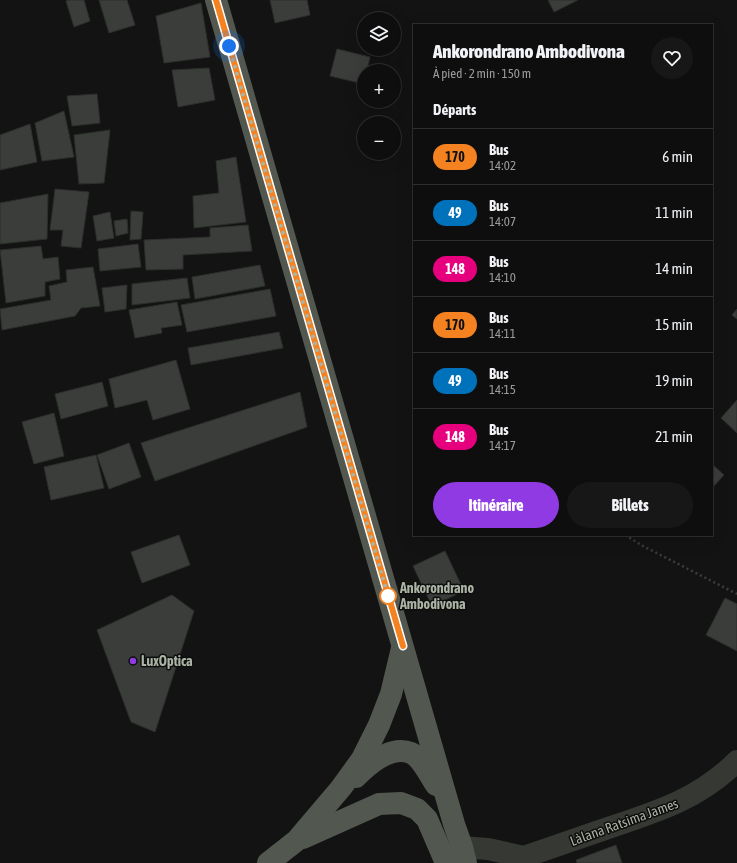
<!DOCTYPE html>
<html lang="fr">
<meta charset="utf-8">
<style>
:root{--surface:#0e0e0e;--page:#171717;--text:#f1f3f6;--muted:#9b9c9e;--line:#2e2e2e;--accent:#8f3ae3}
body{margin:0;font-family:"Asap Condensed",sans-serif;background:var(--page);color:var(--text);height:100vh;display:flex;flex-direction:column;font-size:15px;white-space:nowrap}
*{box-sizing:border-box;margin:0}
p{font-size:13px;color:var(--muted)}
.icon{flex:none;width:22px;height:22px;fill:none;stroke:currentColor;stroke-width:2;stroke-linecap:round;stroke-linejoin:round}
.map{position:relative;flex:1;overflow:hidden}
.side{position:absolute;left:413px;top:24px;width:300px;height:512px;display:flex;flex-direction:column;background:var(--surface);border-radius:0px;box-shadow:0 4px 16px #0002,0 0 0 1px var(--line)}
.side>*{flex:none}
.badge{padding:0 8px;border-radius:13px;font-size:14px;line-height:26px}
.tools{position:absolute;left:357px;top:12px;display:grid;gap:8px}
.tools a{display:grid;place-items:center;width:44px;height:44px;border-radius:50%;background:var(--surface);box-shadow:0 4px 16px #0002,0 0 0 1px var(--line);font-size:20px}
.you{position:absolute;width:20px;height:20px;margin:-10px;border:3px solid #fff;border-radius:50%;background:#1a73e8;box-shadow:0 0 0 6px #1a73e833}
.map>.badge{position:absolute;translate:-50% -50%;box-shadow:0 0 0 2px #fff}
h2{padding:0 20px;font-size:15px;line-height:36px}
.round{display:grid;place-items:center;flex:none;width:42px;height:42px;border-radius:21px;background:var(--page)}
.overview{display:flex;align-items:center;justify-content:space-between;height:68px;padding:0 20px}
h1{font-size:19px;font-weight:800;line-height:30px}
.action{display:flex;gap:8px;margin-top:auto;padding:8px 20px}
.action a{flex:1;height:46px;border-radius:24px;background:var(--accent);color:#fff;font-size:16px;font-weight:800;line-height:46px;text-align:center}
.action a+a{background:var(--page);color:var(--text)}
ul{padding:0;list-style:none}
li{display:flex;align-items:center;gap:12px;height:56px;padding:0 20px;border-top:1px solid var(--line)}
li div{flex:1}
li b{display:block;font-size:15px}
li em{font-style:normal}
li .badge{min-width:44px;font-weight:700;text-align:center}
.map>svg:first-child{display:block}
</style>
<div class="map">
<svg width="737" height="863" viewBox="0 0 737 863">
<rect width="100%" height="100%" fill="#121312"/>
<g fill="#3a3d39" stroke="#2c2f2c">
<path d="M69,0H84L90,21L74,27L66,1Z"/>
<path d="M99,0H127L135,25L109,33Z"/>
<path d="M270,0H307L310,15L275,23Z"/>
<path d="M548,0H578L554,12Z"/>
<path d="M201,3L210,57L164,63L156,16Z"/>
<path d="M337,49L370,57L367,71H364V84L330,76Z"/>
<path d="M209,68L215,100L178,107L172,70Z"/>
<path d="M97,94L100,123L72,126L67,96Z"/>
<path d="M64,111L74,157L42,161L35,123Z"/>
<path d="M30,124L37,162L0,170V135Z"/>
<path d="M110,130L104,183L79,184L74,135Z"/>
<path d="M236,157L246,222L194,228L193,196L219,193L216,161Z"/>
<path d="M55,189L89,192L81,248L61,246L63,230H50Z"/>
<path d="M48,194L47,239L0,244V203Z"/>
<path d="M131,211L143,212L141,239L130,240Z"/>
<path d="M110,212L114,238L97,241L93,216Z"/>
<path d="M127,219L128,233L116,236L114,221Z"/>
<path d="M248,225L252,251L183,255V269L146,270L144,240L210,237V228Z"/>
<path d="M138,244L141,267L100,271L98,249Z"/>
<path d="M41,246L43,259L58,257L60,279L45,282V296L6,303L0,250Z"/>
<path d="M260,265L265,286L195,299L192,277Z"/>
<path d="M93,267L100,306L81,308L75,316L2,330L0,309L51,300L49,286L67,282L66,270Z"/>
<path d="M187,278L190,298L132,305V284Z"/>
<path d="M127,285L126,309L105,312L102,288Z"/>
<path d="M270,289L276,316L187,332L181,305Z"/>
<path d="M177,302L182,325L161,328L162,333L135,338L129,310Z"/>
<path d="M737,309V319L732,315Z"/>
<path d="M279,332L283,348L191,365L188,348Z"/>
<path d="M176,360L190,409L153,420L147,400L115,408L109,379Z"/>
<path d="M102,382L108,406L61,419L55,394Z"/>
<path d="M300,392L307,427L155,481L141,443Z"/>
<path d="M737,400V433L721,418Z"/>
<path d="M54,413L64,456L34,464L22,422Z"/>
<path d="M129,443L141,477L109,489L97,455Z"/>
<path d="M96,455L104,488L51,500L44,467Z"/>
<path d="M712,464L724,475L712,488Z"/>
<path d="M179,535L190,565L142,583L131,552Z"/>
<path d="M445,551L464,591L432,606L413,566Z"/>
<path d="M172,595L194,611L155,732L131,722L97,630Z"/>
<path d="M725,598L737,604V651L706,635Z"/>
<path d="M616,845L622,863H577L576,860Z"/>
</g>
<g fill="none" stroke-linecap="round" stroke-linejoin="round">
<path stroke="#3c3f39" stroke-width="2.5" stroke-dasharray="2 3" stroke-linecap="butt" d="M625,535L643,546L737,594"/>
<g stroke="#353833" stroke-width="22">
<path d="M462,847L488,849L524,857"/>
<path d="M516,863L524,857C553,847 582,837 611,827C659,811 700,798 737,761"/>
</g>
<g stroke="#52574f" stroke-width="22">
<path d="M216,0L454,824L462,847L466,863"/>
<path d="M356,777C369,764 391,745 411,753C421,757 430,776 436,785"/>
<path d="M303,838L379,804L401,803L417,809L427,819L446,863"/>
<path d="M268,863L296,841L341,788L362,759L379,725L391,694L402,648"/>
</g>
</g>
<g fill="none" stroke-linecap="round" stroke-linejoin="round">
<defs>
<path id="line" d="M216,0L403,646"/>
</defs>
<use href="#line" stroke="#fff" stroke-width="9"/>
<use href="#line" stroke="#f58220" stroke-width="6"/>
<path stroke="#abb3a4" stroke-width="4" stroke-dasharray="0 7.2" d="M229,46L389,599L388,596"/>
</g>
<circle fill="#fff" stroke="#f58220" stroke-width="2" cx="388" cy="596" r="8"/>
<circle fill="#8f3ae3" stroke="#0d0e0d" stroke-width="1.5" cx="133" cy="661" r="4"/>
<g text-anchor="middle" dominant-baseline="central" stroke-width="3" stroke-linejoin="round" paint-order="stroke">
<g font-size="14" font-weight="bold" fill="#abb3a4" stroke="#0d0e0d" text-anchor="start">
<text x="400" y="588">Ankorondrano<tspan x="400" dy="16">Ambodivona</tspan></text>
</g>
<g font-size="14" font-weight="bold" fill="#abb3a4" stroke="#0d0e0d" text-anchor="start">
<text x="141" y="661">LuxOptica</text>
</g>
<g font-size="14" fill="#abb3a4" stroke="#0d0e0d">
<text transform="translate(624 822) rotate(-20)">Làlana Ratsima James</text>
</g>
</g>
</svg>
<div class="tools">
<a><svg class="icon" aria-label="layers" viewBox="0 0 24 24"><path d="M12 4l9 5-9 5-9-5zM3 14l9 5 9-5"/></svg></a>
<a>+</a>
<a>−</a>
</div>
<div class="you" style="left:229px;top:46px"></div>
<section class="side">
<div class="overview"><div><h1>Ankorondrano Ambodivona</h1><p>À pied · 2 min · 150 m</p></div><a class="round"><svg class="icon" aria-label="heart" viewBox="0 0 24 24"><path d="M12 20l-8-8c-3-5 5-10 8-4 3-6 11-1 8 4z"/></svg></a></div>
<h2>Départs</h2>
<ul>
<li><span class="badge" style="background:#f58220;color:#111">170</span><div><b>Bus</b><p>14:02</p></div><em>6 min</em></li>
<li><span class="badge" style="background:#0072bc;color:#fff">49</span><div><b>Bus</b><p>14:07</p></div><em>11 min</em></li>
<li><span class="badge" style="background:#e6007e;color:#fff">148</span><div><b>Bus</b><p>14:10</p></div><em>14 min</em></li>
<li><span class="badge" style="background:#f58220;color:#111">170</span><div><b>Bus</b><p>14:11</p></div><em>15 min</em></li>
<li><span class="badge" style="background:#0072bc;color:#fff">49</span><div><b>Bus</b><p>14:15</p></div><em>19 min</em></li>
<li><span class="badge" style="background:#e6007e;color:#fff">148</span><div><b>Bus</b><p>14:17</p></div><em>21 min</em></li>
</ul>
<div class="action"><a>Itinéraire</a><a>Billets</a></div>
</section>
</div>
